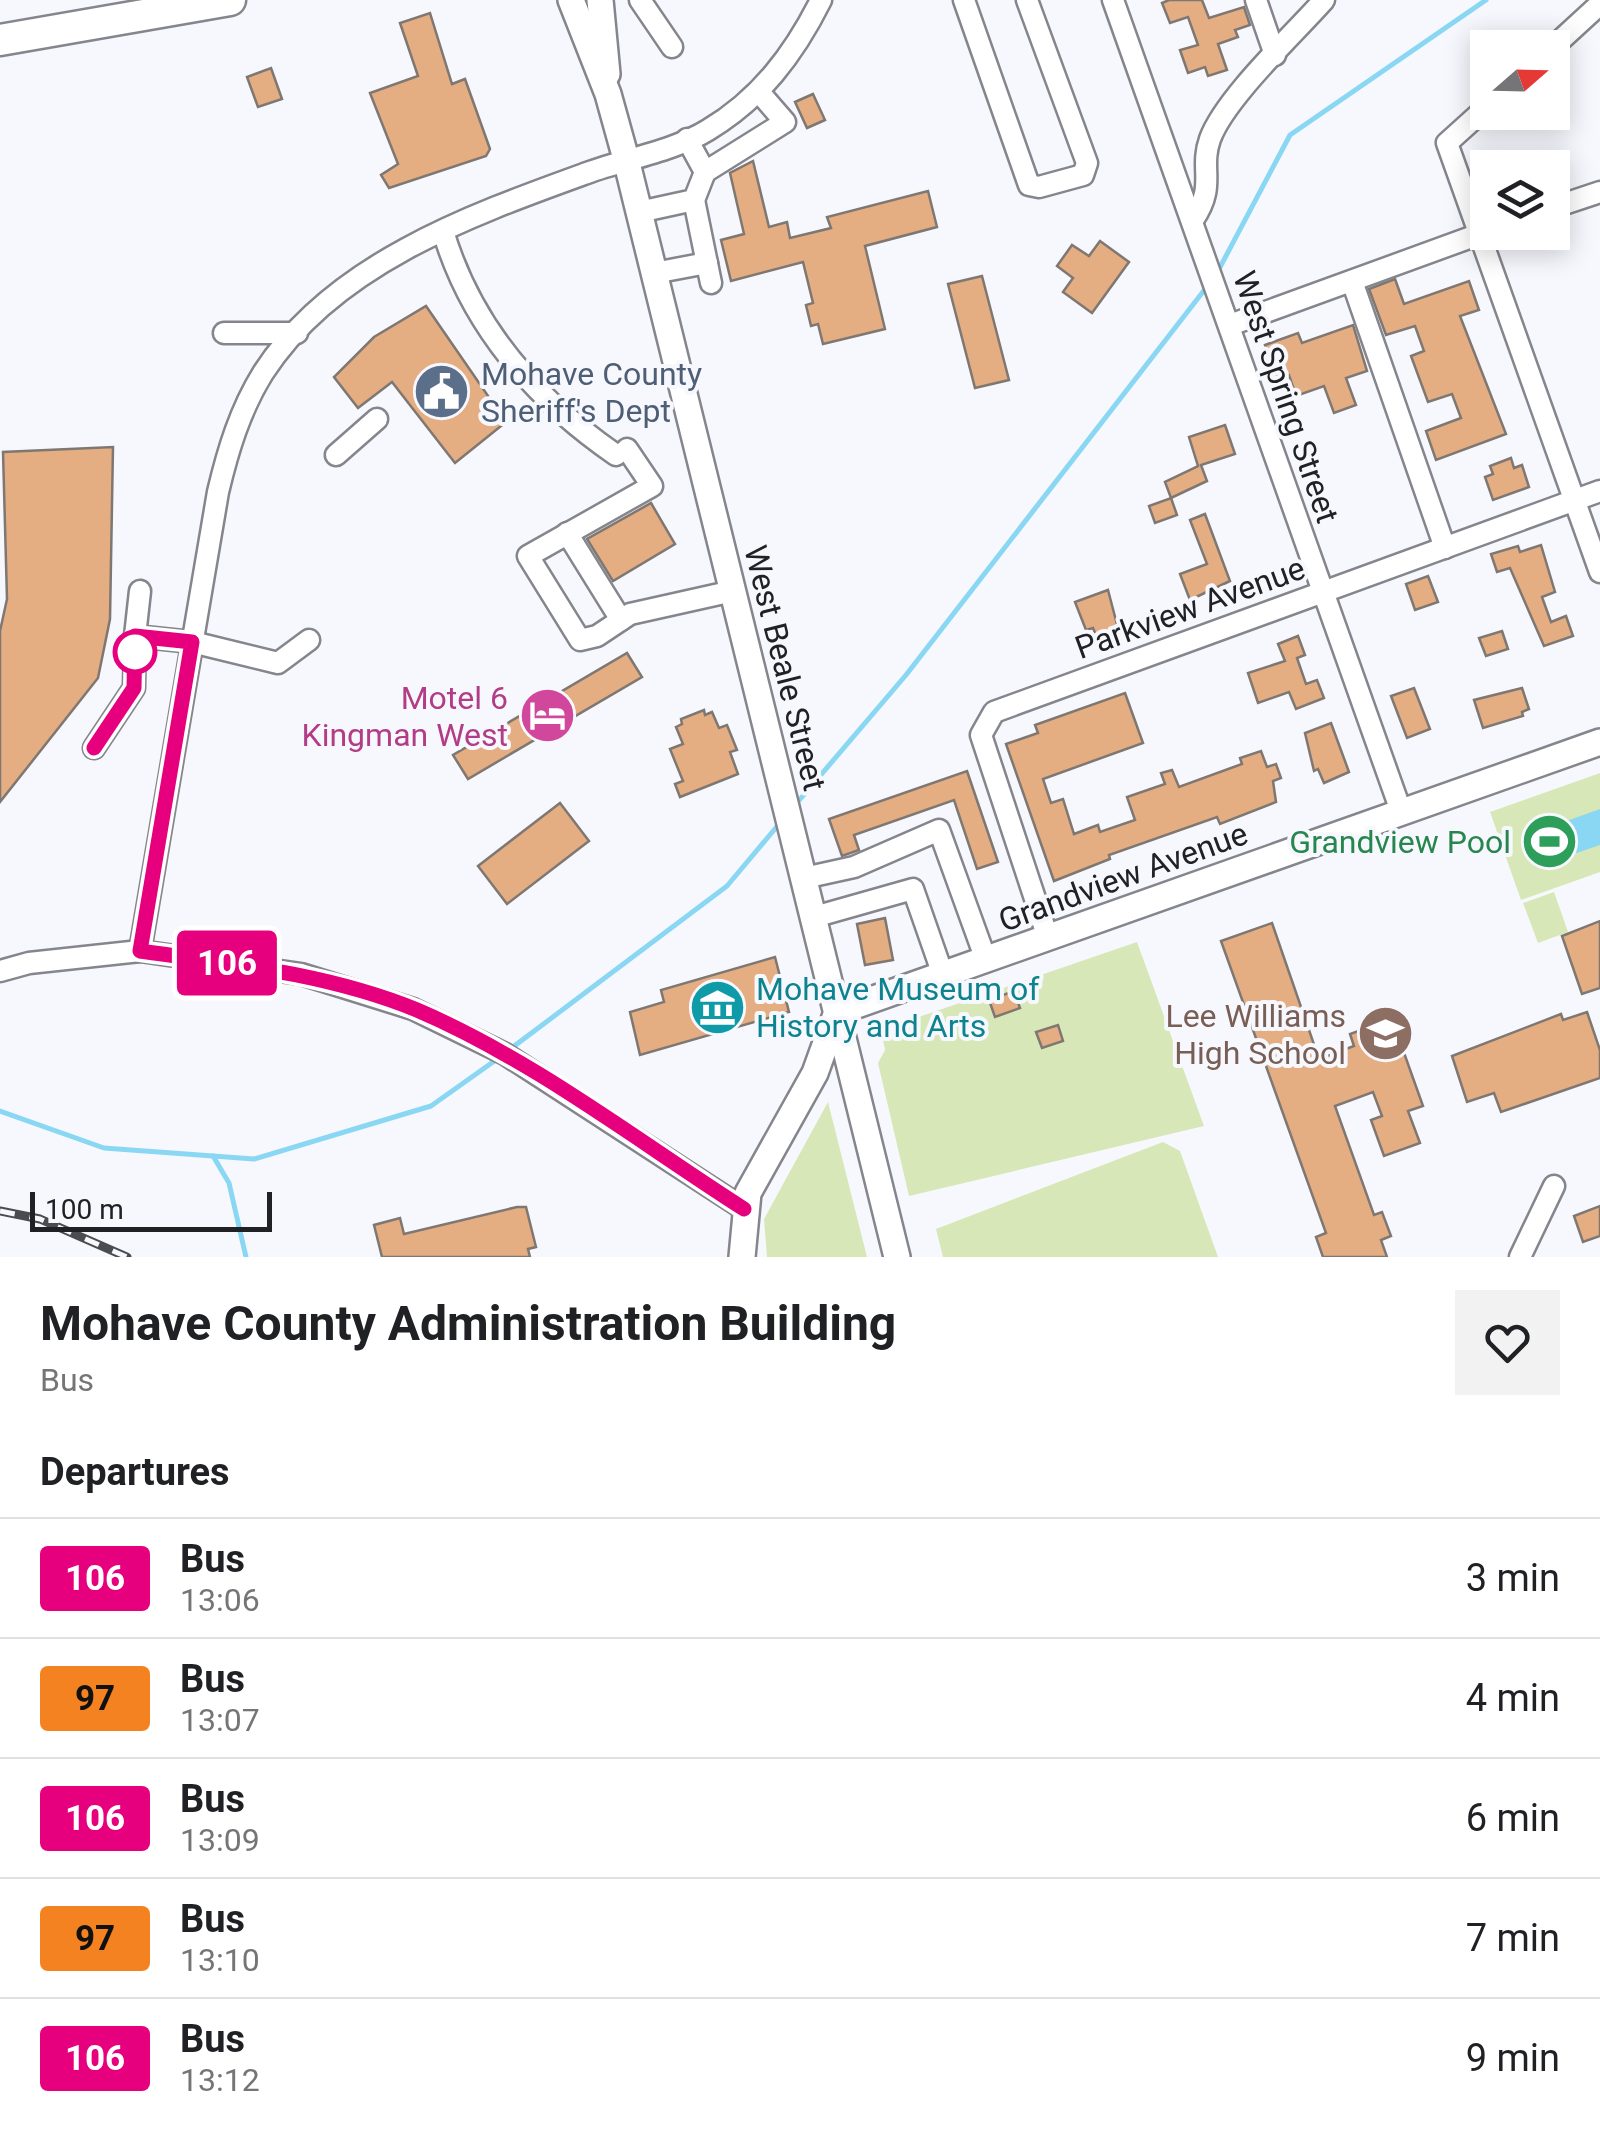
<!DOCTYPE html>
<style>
:root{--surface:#fff;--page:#f2f2f2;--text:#202124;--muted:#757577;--line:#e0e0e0}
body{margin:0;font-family:Roboto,sans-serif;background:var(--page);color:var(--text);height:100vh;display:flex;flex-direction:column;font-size:38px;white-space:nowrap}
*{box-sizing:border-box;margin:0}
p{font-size:32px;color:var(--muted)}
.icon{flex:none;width:55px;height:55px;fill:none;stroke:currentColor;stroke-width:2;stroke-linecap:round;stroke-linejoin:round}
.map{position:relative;height:1257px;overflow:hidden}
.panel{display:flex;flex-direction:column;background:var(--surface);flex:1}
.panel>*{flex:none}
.badge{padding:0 20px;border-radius:8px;font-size:35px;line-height:65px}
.needle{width:65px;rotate:70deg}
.fabs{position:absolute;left:1470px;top:30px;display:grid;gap:20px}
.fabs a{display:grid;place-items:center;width:100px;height:100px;border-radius:0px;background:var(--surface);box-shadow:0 5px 25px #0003;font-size:50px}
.scale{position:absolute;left:30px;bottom:25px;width:242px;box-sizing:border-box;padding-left:10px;border:5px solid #202124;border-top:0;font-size:28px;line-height:35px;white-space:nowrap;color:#202124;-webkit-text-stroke:8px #f7f8fe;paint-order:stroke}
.map>.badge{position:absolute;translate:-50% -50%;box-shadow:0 0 0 5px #fff}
h2{padding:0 40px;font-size:38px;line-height:90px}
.round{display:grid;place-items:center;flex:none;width:105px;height:105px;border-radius:0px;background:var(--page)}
.headline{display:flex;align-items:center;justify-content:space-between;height:170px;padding:0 40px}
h1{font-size:48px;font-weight:700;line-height:75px}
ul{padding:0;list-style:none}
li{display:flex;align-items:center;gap:30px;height:120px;padding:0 40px;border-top:2px solid var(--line)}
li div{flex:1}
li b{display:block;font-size:38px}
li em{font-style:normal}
li .badge{min-width:110px;font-weight:700;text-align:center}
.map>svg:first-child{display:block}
</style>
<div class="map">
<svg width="1600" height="1257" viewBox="0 0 1600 1257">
<rect width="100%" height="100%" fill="#f7f8fe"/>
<g fill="#d7e7b7">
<path d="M1600,773V872L1521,900L1490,812Z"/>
<path d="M1554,892L1568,932L1538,943L1523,903Z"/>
<path d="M1137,942L1204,1126L909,1196L878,1063L885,1050L881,1030Z"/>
<path d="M828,1102L867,1257H767L764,1219Z"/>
<path d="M1163,1142L1180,1151L1218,1257H943L936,1229Z"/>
</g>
<path fill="#8ad7f3" d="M1600,809V845L1547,863L1536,832Z"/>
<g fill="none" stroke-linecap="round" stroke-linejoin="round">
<g stroke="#8ad7f3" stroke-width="5">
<path d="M1218,271L1290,135L1486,0"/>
<path d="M796,804L906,675L1209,284"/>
<path d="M509,1050L727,886L779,824"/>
<path d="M0,1111L104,1148L254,1159L431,1106L500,1057"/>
<path d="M213,1156L229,1183L246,1257"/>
</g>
</g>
<g fill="#e4ad82" stroke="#7e7772" stroke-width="2.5">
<path d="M1169,0H1202L1209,18L1244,7L1250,25L1235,30L1238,37L1218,44L1227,70L1208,76L1205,67L1188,73L1180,50L1198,45L1188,17L1170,23L1162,3Z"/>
<path d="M430,13L452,84L465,79L490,149L486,156L389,188L381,175L398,164L370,93L418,76L400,23Z"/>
<path d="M271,68L282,99L258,107L247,77Z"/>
<path d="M813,94L825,120L807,128L795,102Z"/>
<path d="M753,161L769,227L787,222L790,238L831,228L827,217L928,191L937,227L865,246L885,329L823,344L818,324L811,326L806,305L813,303L803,262L731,281L721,240L744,234L730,173Z"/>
<path d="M1100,241L1129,262L1092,313L1063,292L1073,278L1057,266L1072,245L1089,256Z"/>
<path d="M982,276L1009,380L975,388L948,284Z"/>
<path d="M1395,279L1404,304L1469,281L1479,310L1460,316L1506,434L1436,460L1426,431L1461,418L1452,394L1428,402L1411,356L1424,351L1415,326L1386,335L1369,289Z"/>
<path d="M426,306L506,422L455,463L392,382L358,408L334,377L374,337Z"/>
<path d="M1353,325L1367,371L1346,378L1356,405L1334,413L1324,386L1296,396L1289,375L1278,379L1265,345L1298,333L1302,343Z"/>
<path d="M1225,425L1235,454L1201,465L1207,481L1171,498L1165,482L1198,466L1189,437Z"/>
<path d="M113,447L110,619L98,678L0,802V631L7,599L3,452Z"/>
<path d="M1511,458L1514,468L1522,465L1529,487L1493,500L1485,477L1493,474L1490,466Z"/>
<path d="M1171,498L1177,515L1155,523L1149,506Z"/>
<path d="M651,503L675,544L613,581L587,539Z"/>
<path d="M1205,514L1230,581L1190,600L1180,574L1207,564L1190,520Z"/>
<path d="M1541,545L1555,592L1542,597L1551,622L1566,616L1573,636L1544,646L1510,568L1497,572L1491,554L1518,546L1520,552Z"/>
<path d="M1428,576L1438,602L1415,610L1406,584Z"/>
<path d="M1108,590L1119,632L1098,640L1093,628L1086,630L1075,602Z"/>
<path d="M1502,631L1508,649L1486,656L1479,638Z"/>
<path d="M1298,636L1305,655L1297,658L1306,684L1317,680L1324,698L1296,709L1289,692L1258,703L1248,673L1285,661L1278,644Z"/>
<path d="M627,653L642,677L468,779L453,755Z"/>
<path d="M1414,688L1430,729L1407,738L1391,696Z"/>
<path d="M1522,688L1529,709L1522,712L1523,716L1483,728L1474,700Z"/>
<path d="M1125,693L1143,743L1043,779L1051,803L1063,799L1074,834L1098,825L1100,832L1135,820L1127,797L1165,784L1161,773L1172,770L1179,787L1242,764L1240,758L1261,751L1267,767L1276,764L1281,778L1273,781L1276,802L1220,824L1217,817L1109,855L1110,859L1054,881L1006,744L1038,733L1035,725Z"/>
<path d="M704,710L705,715L712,712L719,728L727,725L737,750L730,752L738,774L680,797L675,784L683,781L670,749L683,744L676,727L682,724L681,719Z"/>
<path d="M1331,723L1349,772L1324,783L1318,769L1314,771L1305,733Z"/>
<path d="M967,771L998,862L977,869L954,800L854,835L859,850L842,856L829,819Z"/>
<path d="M560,803L589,841L507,904L478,866Z"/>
<path d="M885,918L893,960L865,965L857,924Z"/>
<path d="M1600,921V988L1582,994L1562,936Z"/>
<path d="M1272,923L1319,1059L1354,1046L1350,1034L1392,1019L1423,1106L1408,1111L1420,1143L1384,1156L1371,1120L1382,1116L1373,1092L1335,1106L1374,1215L1382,1212L1391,1236L1381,1240L1387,1257H1323L1316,1237L1326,1233L1221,941Z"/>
<path d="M775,957L789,1012L640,1055L630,1012L664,1002L661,990Z"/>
<path d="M1014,991L1020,1008L995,1017L989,1000Z"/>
<path d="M1587,1012L1600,1050V1078L1501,1112L1494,1093L1467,1102L1452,1056L1561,1014L1563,1020Z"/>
<path d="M1058,1025L1063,1041L1042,1048L1036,1032Z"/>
<path d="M1600,1206V1236L1583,1242L1574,1216Z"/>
<path d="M517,1207H526L536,1247L528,1249L530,1257H382L374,1225L400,1218L404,1234Z"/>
</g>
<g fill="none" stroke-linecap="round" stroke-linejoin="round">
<defs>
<g id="minor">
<path d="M640,0L672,47"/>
<path d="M964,0L1029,185L1039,187L1083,175L1087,163L1027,0"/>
<path d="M1113,0L1402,814"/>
<path d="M1256,0L1275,55"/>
<path d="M1552,48L1600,4"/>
<path d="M1488,106L1447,143L1600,572"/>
<path d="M687,139L705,172L785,122L759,92"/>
<path d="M694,200L711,283"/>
<path d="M1552,208L1600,192"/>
<path d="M639,212L694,200L705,172"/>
<path d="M1193,220C1217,185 1199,170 1210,139C1225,98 1294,34 1324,0"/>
<path d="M443,231C471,326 536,400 616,455"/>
<path d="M654,273L707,263"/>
<path d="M1352,281L1445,548"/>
<path d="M1230,325L1488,231"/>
<path d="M224,333H297"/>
<path d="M627,449L652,486L528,556L580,640L597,636L630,614L733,591"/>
<path d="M336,455L377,419"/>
<path d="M567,533L621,620"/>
<path d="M135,636L140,591"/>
<path d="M94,748L134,688L135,636L192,642L278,663L309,640"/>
<path d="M804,878L854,867L939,830L986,960"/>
<path d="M814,917L913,889L943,975"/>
<path d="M1048,938L981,735L994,712L1600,491"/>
<path d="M140,951L218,492C228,450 240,410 263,373C333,264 471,215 587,173C625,159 674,151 708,130C760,99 794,54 821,0"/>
<path d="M0,971L29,963L140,951L301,974L413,1009L505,1054L744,1209"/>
<path d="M1520,1257L1554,1186"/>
</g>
<g id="major">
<path d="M571,0L608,94L626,159L897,1257"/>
<path d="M600,0L607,74"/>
<path d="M837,1012L1600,742"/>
<path d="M742,1257L748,1193L815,1073L837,1012"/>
</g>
<path id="highway" d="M0,40L230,0"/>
</defs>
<use href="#minor" stroke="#85868d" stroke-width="25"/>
<use href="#major" stroke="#85868d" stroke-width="30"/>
<use href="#highway" stroke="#85868d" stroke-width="35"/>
<use href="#minor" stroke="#fff" stroke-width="20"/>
<use href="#major" stroke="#fff" stroke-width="25"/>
<use href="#highway" stroke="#fff" stroke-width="30"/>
<defs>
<path id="rail" d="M0,1211L40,1219L127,1257"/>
</defs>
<use href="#rail" stroke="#4b4c4f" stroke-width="9"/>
<use href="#rail" stroke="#f7f8fe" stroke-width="5" stroke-dasharray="15" stroke-linecap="butt"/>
</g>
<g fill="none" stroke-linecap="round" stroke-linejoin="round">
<defs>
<path id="line" d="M94,748L134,688L135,636L192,642L140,951C234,964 329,974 417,1010C532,1059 639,1142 744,1209"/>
</defs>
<use href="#line" stroke="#fff" stroke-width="22"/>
<use href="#line" stroke="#e6007e" stroke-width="15"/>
</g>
<defs>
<symbol id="civic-disc" viewBox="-11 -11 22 22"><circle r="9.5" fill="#5c6f8a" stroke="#f7f8fe"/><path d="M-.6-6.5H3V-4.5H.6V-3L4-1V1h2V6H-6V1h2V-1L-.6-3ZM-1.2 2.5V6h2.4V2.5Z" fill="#fff"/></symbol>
<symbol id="hotel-disc" viewBox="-11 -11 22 22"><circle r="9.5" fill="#d1479c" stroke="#f7f8fe"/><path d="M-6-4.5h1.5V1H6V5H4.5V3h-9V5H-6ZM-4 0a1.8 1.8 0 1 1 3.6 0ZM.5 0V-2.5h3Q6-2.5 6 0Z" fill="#fff"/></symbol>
<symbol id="stadium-disc" viewBox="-11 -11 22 22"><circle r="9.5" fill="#2e9e5b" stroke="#f7f8fe"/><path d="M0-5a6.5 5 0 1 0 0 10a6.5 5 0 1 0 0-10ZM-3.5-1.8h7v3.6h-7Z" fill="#fff"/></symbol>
<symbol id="museum-disc" viewBox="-11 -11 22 22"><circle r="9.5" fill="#0f9aa8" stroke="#f7f8fe"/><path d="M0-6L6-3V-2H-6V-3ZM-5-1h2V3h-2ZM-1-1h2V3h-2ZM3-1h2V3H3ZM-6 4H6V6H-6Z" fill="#fff"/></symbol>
<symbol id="school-disc" viewBox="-11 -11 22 22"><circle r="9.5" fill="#8d6e63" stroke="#f7f8fe"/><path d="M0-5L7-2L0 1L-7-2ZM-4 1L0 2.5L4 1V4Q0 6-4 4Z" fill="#fff"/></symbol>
</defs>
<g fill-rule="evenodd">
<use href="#civic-disc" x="410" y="360" width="63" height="63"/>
<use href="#hotel-disc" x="516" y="684" width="63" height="63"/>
<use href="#stadium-disc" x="1518" y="810" width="63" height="63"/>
<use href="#museum-disc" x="686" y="976" width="63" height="63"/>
<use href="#school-disc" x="1354" y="1002" width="63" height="63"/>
</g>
<circle fill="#fff" stroke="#e6007e" stroke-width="5" cx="135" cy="652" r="20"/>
<g text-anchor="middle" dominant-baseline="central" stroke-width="8" stroke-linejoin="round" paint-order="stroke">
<g font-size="32" fill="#4e5e75" stroke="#f7f8fe" text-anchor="start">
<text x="481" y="374">Mohave County<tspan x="481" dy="37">Sheriff's Dept</tspan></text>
</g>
<g font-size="32" fill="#202124" stroke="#f7f8fe">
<text transform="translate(1286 397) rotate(71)">West Spring Street</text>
<text transform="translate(1190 608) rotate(-20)">Parkview Avenue</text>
<text transform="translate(785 668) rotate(76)">West Beale Street</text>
<text transform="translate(1123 877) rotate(-20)">Grandview Avenue</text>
</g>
<g font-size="32" fill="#b23c85" stroke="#f7f8fe" text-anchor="end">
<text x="508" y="698">Motel 6<tspan x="508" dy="37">Kingman West</tspan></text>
</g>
<g font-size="32" fill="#27864d" stroke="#f7f8fe" text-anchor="end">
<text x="1511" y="842">Grandview Pool</text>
</g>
<g font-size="32" fill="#0d838f" stroke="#f7f8fe" text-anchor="start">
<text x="756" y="989">Mohave Museum of<tspan x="756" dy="37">History and Arts</tspan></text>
</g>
<g font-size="32" fill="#785e54" stroke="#f7f8fe" text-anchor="end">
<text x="1346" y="1016">Lee Williams<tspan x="1346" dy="37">High School</tspan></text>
</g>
</g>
</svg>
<div class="fabs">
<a><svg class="needle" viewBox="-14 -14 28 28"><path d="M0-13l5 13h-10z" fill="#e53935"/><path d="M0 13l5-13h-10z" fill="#757577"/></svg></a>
<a><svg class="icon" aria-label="layers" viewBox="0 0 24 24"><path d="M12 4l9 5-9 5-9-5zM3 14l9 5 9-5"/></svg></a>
</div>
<div class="scale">100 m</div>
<b class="badge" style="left:227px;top:963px;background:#e6007e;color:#fff">106</b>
</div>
<section class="panel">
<div class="headline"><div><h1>Mohave County Administration Building</h1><p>Bus</p></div><a class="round"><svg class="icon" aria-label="heart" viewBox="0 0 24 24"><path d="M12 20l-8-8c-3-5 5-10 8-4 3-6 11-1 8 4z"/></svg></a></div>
<h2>Departures</h2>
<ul>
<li><span class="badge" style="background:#e6007e;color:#fff">106</span><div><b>Bus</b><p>13:06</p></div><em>3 min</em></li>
<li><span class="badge" style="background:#f58220;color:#111">97</span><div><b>Bus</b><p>13:07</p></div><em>4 min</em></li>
<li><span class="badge" style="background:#e6007e;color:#fff">106</span><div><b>Bus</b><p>13:09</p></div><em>6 min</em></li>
<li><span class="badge" style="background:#f58220;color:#111">97</span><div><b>Bus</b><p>13:10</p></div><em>7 min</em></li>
<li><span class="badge" style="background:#e6007e;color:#fff">106</span><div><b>Bus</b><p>13:12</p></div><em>9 min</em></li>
</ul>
</section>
